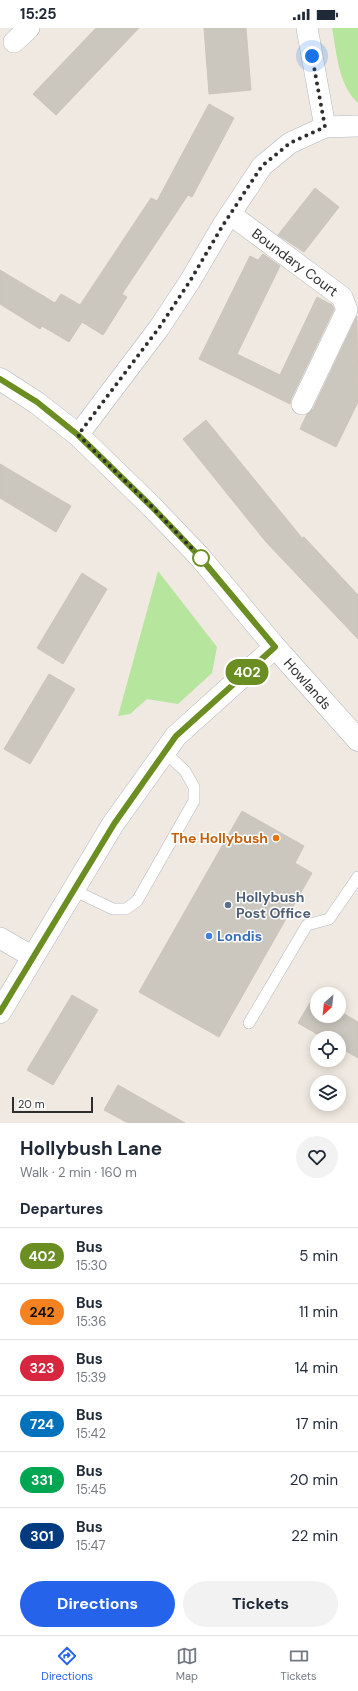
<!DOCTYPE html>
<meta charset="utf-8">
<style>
:root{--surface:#fff;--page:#f2f2f3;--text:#1f2937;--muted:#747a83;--line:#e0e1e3;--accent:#2563eb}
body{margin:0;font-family:"DM Sans",sans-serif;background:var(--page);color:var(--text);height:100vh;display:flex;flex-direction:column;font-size:15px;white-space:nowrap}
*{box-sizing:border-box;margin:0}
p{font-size:13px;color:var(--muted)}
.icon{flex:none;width:22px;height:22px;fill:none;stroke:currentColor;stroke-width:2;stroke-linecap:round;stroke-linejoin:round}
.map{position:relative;height:1095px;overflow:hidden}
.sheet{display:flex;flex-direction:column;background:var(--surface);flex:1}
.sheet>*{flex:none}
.badge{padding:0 8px;border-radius:13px;font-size:14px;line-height:26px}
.needle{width:26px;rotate:207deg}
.tools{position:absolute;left:310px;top:959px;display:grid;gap:8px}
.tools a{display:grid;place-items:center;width:36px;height:36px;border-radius:50%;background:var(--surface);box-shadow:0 2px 10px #0003;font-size:20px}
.scale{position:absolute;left:12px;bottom:10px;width:81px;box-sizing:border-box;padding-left:4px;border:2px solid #2e2e2e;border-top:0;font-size:11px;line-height:14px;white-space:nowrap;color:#2e2e2e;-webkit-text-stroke:3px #fff;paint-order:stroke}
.you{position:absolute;width:20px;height:20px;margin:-10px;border:3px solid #fff;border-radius:50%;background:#1a73e8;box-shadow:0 0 0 6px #1a73e833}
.map>.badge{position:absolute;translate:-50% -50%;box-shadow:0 0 0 2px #fff}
h2{padding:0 20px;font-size:15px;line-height:36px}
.round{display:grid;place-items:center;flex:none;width:42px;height:42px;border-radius:21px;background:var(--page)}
.head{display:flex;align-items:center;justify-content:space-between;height:68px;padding:0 20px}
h1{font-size:19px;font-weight:700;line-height:30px}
.cta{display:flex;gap:8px;margin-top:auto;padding:8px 20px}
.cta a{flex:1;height:46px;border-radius:24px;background:var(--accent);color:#fff;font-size:16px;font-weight:700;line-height:46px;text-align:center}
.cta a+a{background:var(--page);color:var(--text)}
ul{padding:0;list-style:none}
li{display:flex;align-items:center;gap:12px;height:56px;padding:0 20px;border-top:1px solid var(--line)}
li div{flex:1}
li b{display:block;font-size:15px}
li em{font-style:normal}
li .badge{min-width:44px;font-weight:700;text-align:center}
.status{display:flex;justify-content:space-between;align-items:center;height:28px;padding:0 20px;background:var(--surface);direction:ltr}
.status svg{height:11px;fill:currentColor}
.tabs{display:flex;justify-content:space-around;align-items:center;height:56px;border-top:1px solid var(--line);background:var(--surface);font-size:11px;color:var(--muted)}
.tabs a{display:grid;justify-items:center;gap:2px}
.tabs .on{color:var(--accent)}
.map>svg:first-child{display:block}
</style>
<div class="status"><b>15:25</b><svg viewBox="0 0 49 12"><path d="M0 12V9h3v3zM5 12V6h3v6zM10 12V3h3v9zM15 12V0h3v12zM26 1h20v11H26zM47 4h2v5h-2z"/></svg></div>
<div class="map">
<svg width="358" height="1095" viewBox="0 0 358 1095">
<rect width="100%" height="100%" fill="#efe9e1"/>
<g fill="#b6e59e">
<path d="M332,0H358V75C338,56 337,26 332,0Z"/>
<path d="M158,543L217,619L212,645L178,676L147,671L130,686L118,688Z"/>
</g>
<g fill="#cbc7bf" stroke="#cbc5ba">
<path d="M96,0H139L56,87L33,66Z"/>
<path d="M204,0H246L251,62L209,66Z"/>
<path d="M209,76L234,90L192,169L188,167L122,266L127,269L103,307L82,294L69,314L42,298L40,301L0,276V242L55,275L61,266L80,277L151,170L157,173Z"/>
<path d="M315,160L339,179L304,224L278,207Z"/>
<path d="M263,226L280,238L237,326L280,347L317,269L332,277L334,281L291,371L290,376L199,331L250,228L258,232Z"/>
<path d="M357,288L358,374L336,419L300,401L307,386L313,381Z"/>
<path d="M206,392L302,510L304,509L358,567V611L266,514L183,411Z"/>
<path d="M0,436L71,478L56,504L0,470Z"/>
<path d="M82,545L107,561L63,636L37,620Z"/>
<path d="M49,646L75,661L30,736L4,721Z"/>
<path d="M242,783L304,818L295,835L312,845L219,1009L139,964Z"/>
<path d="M72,967L98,982L53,1057L27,1042Z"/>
<path d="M314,968L317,970V988H339V983L358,994V1030L339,1019V1010H324L298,995Z"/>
<path d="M118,1057L185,1095H128L104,1082Z"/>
</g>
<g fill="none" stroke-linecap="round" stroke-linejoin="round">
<defs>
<g id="lane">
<path d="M73,862L113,881H126L137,873L194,773V759L185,743L165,724"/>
<path d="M249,995L307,897L329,891L358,849"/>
</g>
<g id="street">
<path d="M307,0L325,99"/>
<path d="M14,14L29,0"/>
<path id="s1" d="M230,186L342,269L347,282L302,376"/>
<path d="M78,407L159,300L190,253L223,197L262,138L290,115L325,99L358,98"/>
<path d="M0,910L33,929"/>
</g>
<g id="secondary">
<path id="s2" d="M0,351L37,375L78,407L152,479L199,528L275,619L358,712"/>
<path d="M0,984L113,796L176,708L275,619"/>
</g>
</defs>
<use href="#lane" stroke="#b4b7c1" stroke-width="12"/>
<use href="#street" stroke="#b4b7c1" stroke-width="22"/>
<use href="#secondary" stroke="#b4b7c1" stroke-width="23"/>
<use href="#lane" stroke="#fff" stroke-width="11"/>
<use href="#street" stroke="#fff" stroke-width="21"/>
<use href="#secondary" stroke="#fff" stroke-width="22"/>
</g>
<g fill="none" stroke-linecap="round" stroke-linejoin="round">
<defs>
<path id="line" d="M0,351L37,374L78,407L152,479L199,528L275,619L176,708L114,796L0,984"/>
</defs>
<use href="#line" stroke="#fff" stroke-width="9"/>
<use href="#line" stroke="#6b8e23" stroke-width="6"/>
<path stroke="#2e2e2e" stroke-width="4" stroke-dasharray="0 7.2" d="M201,530L152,479L78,407L159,300L190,253L223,197L262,138L290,115L325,99L312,28"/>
</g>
<circle fill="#fff" stroke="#6b8e23" stroke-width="2" cx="201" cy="530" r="8"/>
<circle fill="#e8710a" stroke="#fff" stroke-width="1.5" cx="276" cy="810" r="4"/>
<circle fill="#5c6f8a" stroke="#fff" stroke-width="1.5" cx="228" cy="877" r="4"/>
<circle fill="#3f7fe0" stroke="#fff" stroke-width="1.5" cx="209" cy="908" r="4"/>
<g text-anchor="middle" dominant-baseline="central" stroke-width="3" stroke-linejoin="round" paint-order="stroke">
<g font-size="14" fill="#2e2e2e" stroke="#fff">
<text stroke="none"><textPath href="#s1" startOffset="81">Boundary Court</textPath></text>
<text stroke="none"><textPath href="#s2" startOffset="435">Howlands</textPath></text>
</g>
<g font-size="14" font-weight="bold" fill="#c56008" stroke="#fff" text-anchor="end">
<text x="268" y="810">The Hollybush</text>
</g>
<g font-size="14" font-weight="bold" fill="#4e5e75" stroke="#fff" text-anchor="start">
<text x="236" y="869">Hollybush<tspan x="236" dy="16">Post Office</tspan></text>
</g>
<g font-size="14" font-weight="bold" fill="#366cbe" stroke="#fff" text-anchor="start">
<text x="217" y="908">Londis</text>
</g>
</g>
</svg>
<div class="tools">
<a><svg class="needle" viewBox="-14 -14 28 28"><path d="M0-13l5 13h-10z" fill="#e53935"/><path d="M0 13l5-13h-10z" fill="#747a83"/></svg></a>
<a><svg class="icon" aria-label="locate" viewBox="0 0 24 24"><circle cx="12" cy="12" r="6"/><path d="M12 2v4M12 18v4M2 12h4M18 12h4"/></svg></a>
<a><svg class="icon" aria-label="layers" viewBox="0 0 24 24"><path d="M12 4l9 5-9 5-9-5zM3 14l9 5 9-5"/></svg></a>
</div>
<div class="scale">20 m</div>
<div class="you" style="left:312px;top:28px"></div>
<b class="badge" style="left:247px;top:644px;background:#6b8e23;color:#fff">402</b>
</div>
<section class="sheet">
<div class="head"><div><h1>Hollybush Lane</h1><p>Walk · 2 min · 160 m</p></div><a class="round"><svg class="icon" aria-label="heart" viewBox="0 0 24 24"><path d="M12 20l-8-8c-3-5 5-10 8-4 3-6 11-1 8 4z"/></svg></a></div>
<h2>Departures</h2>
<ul>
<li><span class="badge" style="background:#6b8e23;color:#fff">402</span><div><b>Bus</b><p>15:30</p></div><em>5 min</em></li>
<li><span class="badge" style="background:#f58220;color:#111">242</span><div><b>Bus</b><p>15:36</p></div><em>11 min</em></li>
<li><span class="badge" style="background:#d7263d;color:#fff">323</span><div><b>Bus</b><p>15:39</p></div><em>14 min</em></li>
<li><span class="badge" style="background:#0072bc;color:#fff">724</span><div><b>Bus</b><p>15:42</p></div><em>17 min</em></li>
<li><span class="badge" style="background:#00a651;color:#fff">331</span><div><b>Bus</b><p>15:45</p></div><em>20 min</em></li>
<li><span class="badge" style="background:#003b80;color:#fff">301</span><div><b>Bus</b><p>15:47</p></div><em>22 min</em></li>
</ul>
<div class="cta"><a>Directions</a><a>Tickets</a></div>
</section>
<nav class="tabs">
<a class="on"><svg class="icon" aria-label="directions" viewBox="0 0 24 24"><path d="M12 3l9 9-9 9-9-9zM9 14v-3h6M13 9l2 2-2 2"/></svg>Directions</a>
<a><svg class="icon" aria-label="map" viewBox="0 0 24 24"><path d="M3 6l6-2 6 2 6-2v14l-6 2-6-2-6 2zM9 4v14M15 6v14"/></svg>Map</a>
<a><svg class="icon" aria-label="tickets" viewBox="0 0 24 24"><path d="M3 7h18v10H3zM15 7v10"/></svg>Tickets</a>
</nav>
